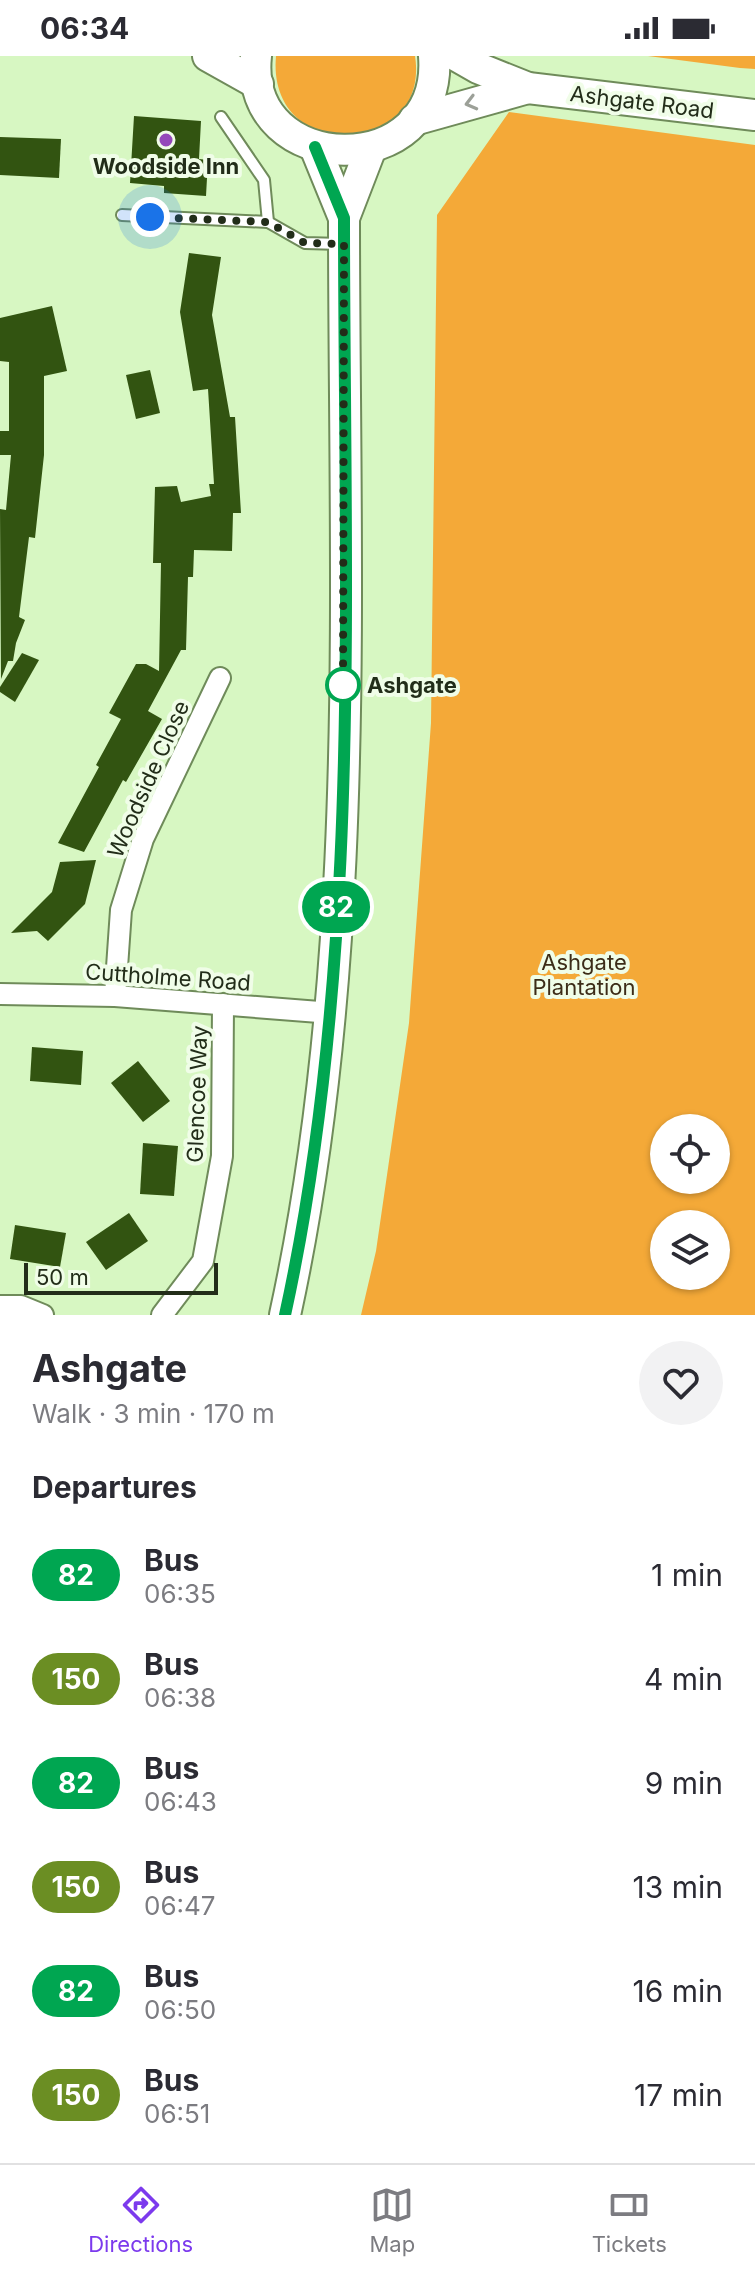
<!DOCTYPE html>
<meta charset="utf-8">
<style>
:root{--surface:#fff;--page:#f2f2f3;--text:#2b2b33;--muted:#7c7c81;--line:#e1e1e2;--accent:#7c3aed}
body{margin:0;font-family:Inter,sans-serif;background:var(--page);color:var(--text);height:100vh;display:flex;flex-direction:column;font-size:30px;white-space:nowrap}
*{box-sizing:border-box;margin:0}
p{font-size:26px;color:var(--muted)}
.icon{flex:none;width:44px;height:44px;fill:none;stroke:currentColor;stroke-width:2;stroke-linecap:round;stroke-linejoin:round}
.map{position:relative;height:1259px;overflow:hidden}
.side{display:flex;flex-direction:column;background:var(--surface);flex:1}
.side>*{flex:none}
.badge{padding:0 16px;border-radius:26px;font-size:28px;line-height:52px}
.controls{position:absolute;left:650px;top:1058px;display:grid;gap:16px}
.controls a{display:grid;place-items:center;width:80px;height:80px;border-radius:50%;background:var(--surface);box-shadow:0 2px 6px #0004;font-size:40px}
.scale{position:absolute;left:24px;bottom:20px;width:194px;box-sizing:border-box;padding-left:8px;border:4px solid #222d19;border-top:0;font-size:22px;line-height:28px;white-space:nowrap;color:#222d19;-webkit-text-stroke:6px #f0fde8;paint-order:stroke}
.you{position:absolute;width:40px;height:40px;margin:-20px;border:6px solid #fff;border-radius:50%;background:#1a73e8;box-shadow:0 0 0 12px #1a73e833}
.map>.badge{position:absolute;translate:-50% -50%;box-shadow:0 0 0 4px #fff}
h2{padding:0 32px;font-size:30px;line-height:72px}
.round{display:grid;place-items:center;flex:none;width:84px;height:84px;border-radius:42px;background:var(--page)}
.headline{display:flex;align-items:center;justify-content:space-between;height:136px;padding:0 32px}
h1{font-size:38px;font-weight:700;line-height:60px}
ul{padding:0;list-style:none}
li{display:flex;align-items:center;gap:24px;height:104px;padding:0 32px}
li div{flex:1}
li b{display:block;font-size:30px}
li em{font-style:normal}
li .badge{min-width:88px;font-weight:700;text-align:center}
.status{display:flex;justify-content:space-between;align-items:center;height:56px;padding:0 40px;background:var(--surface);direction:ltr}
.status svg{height:22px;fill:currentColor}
.dock{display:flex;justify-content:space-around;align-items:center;height:112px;border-top:2px solid var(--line);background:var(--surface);font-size:22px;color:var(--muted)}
.dock a{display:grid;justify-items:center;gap:4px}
.dock .current{color:var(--accent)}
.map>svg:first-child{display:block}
</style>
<div class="status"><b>06:34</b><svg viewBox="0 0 49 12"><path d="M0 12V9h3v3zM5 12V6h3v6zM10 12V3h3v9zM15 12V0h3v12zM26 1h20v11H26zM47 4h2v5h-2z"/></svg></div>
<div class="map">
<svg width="755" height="1259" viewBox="0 0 755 1259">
<rect width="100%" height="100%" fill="#d7f7c2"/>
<g fill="#f4a938" fill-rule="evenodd">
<path d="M276,0H415C431,102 266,110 276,0Z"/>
<path d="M648,0H755V13L740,12Z"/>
<path d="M509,56L755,89V1259H361L376,1195L409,967L431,667L437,159ZM716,1072V1124H664V1072ZM716,1168V1220H664V1168Z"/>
</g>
<g fill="#325411">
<path d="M134,60L201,65L199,103L208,104L206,140L164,137V130L130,127Z"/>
<path d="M0,81L61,83L59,122L0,119Z"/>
<path d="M189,197L221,201L212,259L230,361H235L241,457H233L232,495L194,494L193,521H188L186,594H181L148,655L162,663L126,726L123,724L84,796L58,787L99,711L96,709L121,663L109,657L136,608H146L159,615L161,507H153L155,431L177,430L181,446L211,440L209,428H214L208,333L193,335L180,256Z"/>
<path d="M52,250L67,315L44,320V399L35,482L29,481L19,561L25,564L16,587L13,605H8L1,623L0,453L6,454L11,399H0V375H9V306L0,305V262Z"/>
<path d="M150,314L160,357L136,363L126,319Z"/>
<path d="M22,597L39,604L15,646L0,636V631Z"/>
<path d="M96,804L85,848L48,885L37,875L11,877L52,836L60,806Z"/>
<path d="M32,991L83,995L81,1029L30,1025Z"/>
<path d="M138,1005L170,1045L143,1066L111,1027Z"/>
<path d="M143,1087L178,1090L174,1140L140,1138Z"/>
<path d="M129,1157L148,1185L106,1214L86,1186Z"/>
<path d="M15,1169L66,1177L60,1211L10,1203Z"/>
</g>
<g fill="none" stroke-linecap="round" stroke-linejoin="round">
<defs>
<g id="lane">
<path d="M122,159L268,166L264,124L221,61"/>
<path d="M268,166L305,187L341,188"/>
</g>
<g id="street">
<path d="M0,938L115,940L332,957"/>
<path d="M115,940L121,854L143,783L220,622"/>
<path d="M0,1250H21L43,1259"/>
<path d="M162,1259L203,1205L222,1100L223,948"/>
</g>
<g id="secondary">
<path d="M208,0L258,28"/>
<path d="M256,0C243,123 444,127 434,0"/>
<path d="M457,0L478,12L528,32L755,59"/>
<path d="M414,64L528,32"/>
<path d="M315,91L344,162"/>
<path d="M285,1259C363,902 344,526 344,162L371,92"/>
</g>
</defs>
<use href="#lane" stroke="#6f8b5a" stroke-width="14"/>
<use href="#street" stroke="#6f8b5a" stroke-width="24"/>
<use href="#secondary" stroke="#6f8b5a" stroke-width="34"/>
<use href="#lane" stroke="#fff" stroke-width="10"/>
<use href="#street" stroke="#fff" stroke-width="20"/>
<use href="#secondary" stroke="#fff" stroke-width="30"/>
</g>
<defs><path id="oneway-chevron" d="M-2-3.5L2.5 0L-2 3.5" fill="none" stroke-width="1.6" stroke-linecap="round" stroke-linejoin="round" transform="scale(2)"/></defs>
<use stroke="#9ca098" href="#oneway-chevron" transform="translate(471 47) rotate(165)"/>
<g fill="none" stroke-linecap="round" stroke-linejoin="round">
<defs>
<path id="line" d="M285,1259C363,903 344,525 344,162L315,91"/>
</defs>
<use href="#line" stroke="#fff" stroke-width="18"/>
<use href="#line" stroke="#00a651" stroke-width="12"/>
<path stroke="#222d19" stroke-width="8" stroke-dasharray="0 14.4" d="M150,161L268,166L305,187L344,188L343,640V629"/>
</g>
<circle fill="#9448ba" stroke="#f0fde8" stroke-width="3" cx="166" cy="84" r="8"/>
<circle fill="#fff" stroke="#00a651" stroke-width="4" cx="343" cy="629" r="16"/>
<g text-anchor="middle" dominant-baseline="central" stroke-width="8" stroke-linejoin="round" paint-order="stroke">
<g font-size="22" fill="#222d19" stroke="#f0fde8">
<text transform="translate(642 46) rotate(7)">Ashgate Road</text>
<text transform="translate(148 723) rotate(-66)">Woodside Close</text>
<text transform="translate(168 921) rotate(4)">Cuttholme Road</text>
<text transform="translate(197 1038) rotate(-88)">Glencoe Way</text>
</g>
<g font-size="22" font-weight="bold" fill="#222d19" stroke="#f0fde8">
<text x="166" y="110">Woodside Inn</text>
</g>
<g font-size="22" font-weight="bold" fill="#222d19" stroke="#f0fde8" text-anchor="start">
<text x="367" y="629">Ashgate</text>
</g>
<g font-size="22" fill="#3c2c18" stroke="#f0fde8">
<text x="584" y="906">Ashgate<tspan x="584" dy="25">Plantation</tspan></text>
</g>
</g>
</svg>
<div class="controls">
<a><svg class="icon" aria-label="locate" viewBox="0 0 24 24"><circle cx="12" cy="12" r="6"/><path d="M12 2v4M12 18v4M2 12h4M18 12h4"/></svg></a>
<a><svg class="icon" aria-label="layers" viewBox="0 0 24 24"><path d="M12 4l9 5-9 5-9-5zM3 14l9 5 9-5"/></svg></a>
</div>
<div class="scale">50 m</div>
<div class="you" style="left:150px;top:161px"></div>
<b class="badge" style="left:336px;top:851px;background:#00a651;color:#fff">82</b>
</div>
<section class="side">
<div class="headline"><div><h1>Ashgate</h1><p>Walk · 3 min · 170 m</p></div><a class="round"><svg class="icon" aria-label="heart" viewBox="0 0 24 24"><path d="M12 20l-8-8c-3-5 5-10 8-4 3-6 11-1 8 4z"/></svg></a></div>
<h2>Departures</h2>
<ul>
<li><span class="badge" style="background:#00a651;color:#fff">82</span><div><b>Bus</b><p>06:35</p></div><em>1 min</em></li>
<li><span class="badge" style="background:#6b8e23;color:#fff">150</span><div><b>Bus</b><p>06:38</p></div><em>4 min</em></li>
<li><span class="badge" style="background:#00a651;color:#fff">82</span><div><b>Bus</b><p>06:43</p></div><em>9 min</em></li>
<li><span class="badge" style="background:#6b8e23;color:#fff">150</span><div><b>Bus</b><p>06:47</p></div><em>13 min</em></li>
<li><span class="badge" style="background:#00a651;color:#fff">82</span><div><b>Bus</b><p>06:50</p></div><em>16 min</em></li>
<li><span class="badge" style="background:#6b8e23;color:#fff">150</span><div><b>Bus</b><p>06:51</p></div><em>17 min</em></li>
</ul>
</section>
<nav class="dock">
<a class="current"><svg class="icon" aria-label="directions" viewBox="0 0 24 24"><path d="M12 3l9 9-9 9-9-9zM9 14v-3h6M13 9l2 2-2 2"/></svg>Directions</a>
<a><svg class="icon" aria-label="map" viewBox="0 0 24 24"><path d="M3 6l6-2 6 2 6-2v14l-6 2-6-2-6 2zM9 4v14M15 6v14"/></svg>Map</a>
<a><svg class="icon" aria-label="tickets" viewBox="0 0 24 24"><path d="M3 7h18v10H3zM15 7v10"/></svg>Tickets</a>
</nav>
